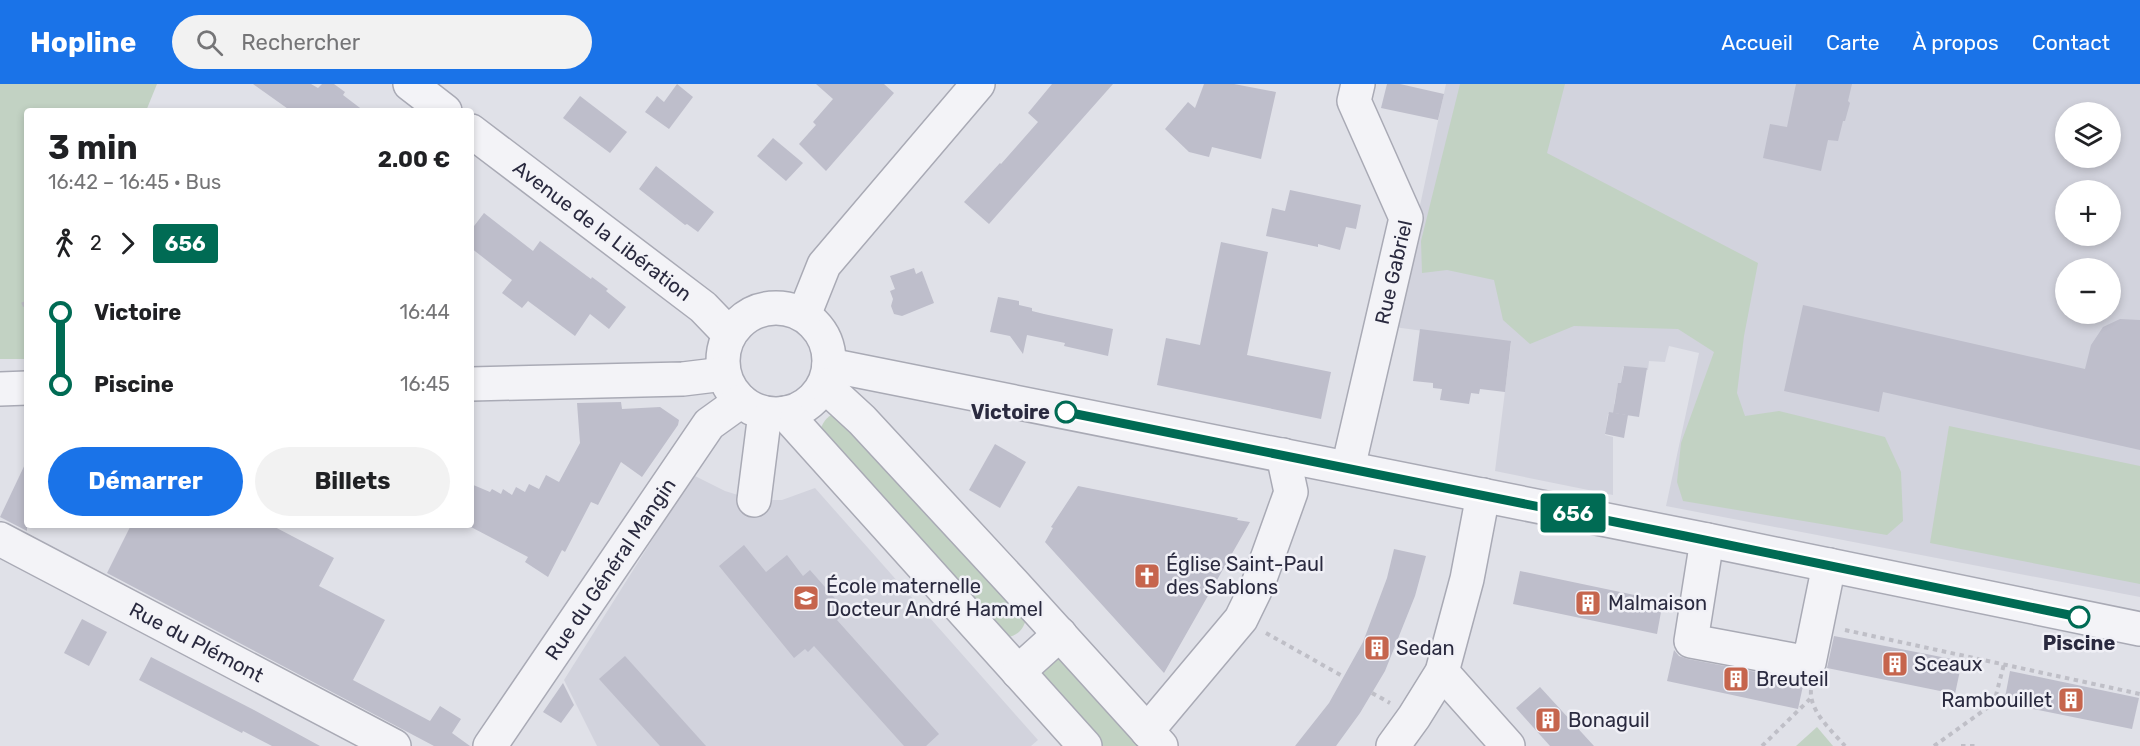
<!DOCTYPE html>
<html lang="fr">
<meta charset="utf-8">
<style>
:root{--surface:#fff;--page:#f2f2f2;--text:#202124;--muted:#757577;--accent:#1a73e8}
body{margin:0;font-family:Rubik,sans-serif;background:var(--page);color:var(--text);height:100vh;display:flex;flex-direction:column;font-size:22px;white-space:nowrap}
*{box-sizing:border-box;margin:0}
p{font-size:20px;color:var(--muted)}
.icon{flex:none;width:33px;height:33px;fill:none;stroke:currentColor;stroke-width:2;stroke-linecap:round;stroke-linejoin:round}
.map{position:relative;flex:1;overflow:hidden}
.drawer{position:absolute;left:24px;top:24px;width:450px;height:420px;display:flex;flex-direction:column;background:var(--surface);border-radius:6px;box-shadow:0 3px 9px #0003}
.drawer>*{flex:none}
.badge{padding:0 12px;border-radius:4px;font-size:21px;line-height:39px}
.buttons{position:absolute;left:2055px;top:18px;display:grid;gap:12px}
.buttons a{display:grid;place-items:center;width:66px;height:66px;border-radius:50%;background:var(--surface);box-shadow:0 3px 9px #0003;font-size:30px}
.map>.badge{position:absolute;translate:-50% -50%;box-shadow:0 0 0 3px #fff}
.legs{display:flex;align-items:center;gap:9px;height:66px;padding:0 24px;font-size:20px}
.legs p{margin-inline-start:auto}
.head{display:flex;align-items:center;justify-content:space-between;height:102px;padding:0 24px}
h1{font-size:33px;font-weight:700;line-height:45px}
.button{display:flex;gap:12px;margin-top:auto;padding:12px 24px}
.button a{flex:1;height:69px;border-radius:36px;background:var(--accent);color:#fff;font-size:24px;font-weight:700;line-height:69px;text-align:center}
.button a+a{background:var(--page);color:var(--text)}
ul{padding:0 24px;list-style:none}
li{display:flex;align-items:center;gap:21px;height:72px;font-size:22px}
li i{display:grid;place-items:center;width:9px;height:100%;margin:0 8px;background:currentColor}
li i::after{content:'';width:15px;height:15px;margin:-8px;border:4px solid;border-radius:50%;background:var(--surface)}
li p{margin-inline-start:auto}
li:first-child i{background:linear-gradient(#0000 50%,currentColor 0)}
li:last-child i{background:linear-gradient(currentColor 50%,#0000 0)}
header{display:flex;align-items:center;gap:36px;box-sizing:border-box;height:84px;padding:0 30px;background:var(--accent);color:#fff}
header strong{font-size:28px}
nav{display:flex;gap:33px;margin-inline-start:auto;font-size:21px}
.search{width:420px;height:54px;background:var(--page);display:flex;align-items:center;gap:15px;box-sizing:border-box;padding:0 21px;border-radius:33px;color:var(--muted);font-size:22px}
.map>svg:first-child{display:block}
</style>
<header>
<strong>Hopline</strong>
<div class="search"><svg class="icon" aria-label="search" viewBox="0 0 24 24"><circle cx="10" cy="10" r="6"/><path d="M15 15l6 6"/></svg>Rechercher</div>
<nav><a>Accueil</a><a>Carte</a><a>À propos</a><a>Contact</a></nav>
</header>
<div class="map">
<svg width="2140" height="662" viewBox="0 0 2140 662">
<rect width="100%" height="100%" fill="#e0e1e8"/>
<g fill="#d2d3dd" fill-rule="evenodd">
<path d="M1446,0H2140V513L1666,422L1699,269L1669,262L1665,278L1649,277L1648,286L1623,283L1621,301L1618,300L1614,320L1616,321L1615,330H1608L1605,351L1613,353V411L1495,387L1511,259L1394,243ZM2066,28H2110V74H2066ZM2066,106H2110V152H2066ZM2066,184H2110V230H2066Z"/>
<path d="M693,391L725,407L754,416H782L815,404L1038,656L1031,662H597L564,596Z"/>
</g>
<g fill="#c2d2c3">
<path d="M0,0H157L146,27H27V275H0Z"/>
<path d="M1460,0H1565L1547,69L1758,179L1744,252L1737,309L1745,332L1779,327L1885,353L1901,388L1903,437L1887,451L1683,417L1677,398L1681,359L1714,268L1678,245L1574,242L1530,260L1503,236L1494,196L1447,186L1422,189L1421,157Z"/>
<path d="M838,328L1026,536C1022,547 1018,551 1006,554L820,346C824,336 828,331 838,328Z"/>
<path d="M1949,342L2140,382V500L1930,459Z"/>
<path d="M1057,571L1148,662H1096L1038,589Z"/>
<path d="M1817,643L1833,662H1796Z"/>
</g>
<g fill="#bebecb">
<path d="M253,0H311L318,4L322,0H334L345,8L343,11L364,27H291Z"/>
<path d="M677,0L693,13L669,45L645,28L657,12L664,18Z"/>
<path d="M816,0H884L894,9L826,87L799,60L816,41L813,38L833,15Z"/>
<path d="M1052,0H1113L989,140L964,118L1000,79L1001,80L1038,38L1028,29Z"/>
<path d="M1204,0H1234L1276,8L1261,75L1212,63L1209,73L1189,68L1165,45L1188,18L1195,24Z"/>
<path d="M1387,0H1400L1444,10L1438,36L1381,24Z"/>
<path d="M1796,0H1852L1848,17L1850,19L1845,37H1843L1838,57L1828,56L1821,87L1763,74L1770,40L1787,43Z"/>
<path d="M580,12L627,48L610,69L563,34Z"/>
<path d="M773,54L803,79L786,97L757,72Z"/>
<path d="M656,82L714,128L698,148L687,140L685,141L639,105Z"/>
<path d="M1290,106L1361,121L1356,145L1346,143L1340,166L1318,160V163L1266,152L1272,124L1285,127Z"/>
<path d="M484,129L533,167L540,157L591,195L592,193L608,205L606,207L626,223L609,245L590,230L575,252L528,217L522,224L502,209L512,196L471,164V146Z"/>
<path d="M1221,158L1268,168L1247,271L1331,288L1321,335L1157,301L1166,254L1200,261Z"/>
<path d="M914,184L916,190L922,187L934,219L902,232L894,230L891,222L893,215L890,207L895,205L890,192Z"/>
<path d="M998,213L1019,217V221L1032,224V227L1044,230L1113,245L1108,272L1064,262L1065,259L1027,251L1023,270L1010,252L990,248Z"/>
<path d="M1803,221L2085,285L2091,261L2103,243L2120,235L2140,236V366L1883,308L1879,328L1784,307Z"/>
<path d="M1420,245L1511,257L1505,308L1480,305L1479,310L1471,309L1469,320L1440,316L1442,305L1433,304V299L1413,297Z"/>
<path d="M1624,282L1647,284L1639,333L1613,329L1618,299H1621Z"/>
<path d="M621,318L622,325L660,323L679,336L678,341L642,393L621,378L598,421L591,418L565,468L562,466L548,493L525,478L528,473L471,443V400L490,408L492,405L501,410L503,405L512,411L516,403L525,408L529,400L539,405L546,391L559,398L580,359L577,319Z"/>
<path d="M1609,328L1628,331L1624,354L1605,350Z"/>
<path d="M995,360L1026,378L1000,424L969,406Z"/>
<path d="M27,376V447L0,433Z"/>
<path d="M1078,402L1238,434L1237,436L1250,438L1164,589L1045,458L1053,444L1051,443Z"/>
<path d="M131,441H271L334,474L319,502L385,536L353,596L430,637L440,622L461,635L452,649L470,662H434L107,489Z"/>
<path d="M744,461L766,488L787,471L803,492L810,486L847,528L837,536L939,650L926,662H904L814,562L808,568L805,565L794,574L719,482Z"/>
<path d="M1394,465L1426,472L1415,512L1385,587L1360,629L1336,662H1295L1329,619L1363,558L1387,494Z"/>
<path d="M1520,487L1663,517L1657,550L1513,520Z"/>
<path d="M82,535L107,548L89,582L64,569Z"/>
<path d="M1834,552L1962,577L1955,610L1827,584Z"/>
<path d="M1674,566L1679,572L1688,575L1804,597L1798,625L1667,597Z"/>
<path d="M625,572L706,662H660L599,595Z"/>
<path d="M151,573L254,626L320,662H272L243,647L242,649L139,596Z"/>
<path d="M2010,587L2139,614L2132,645L2004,619Z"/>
<path d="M563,599L574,621L561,639L543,628Z"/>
<path d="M1540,603L1594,662H1550L1516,624Z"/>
</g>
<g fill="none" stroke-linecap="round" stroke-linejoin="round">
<defs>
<g id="minor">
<path d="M410,0L445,27"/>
<path id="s1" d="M471,47L703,223L729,250"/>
<circle cx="776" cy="277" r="53"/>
<path d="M804,231L824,181L978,0"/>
<path d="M829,281L1707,456L2140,545"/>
<path d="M471,300L683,295L724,290"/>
<path d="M824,301L862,336L1013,499L1161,662"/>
<path d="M0,305L27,304"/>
<path d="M785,329L1085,662"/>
<path id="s2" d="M1348,384L1406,134L1354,17L1358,0"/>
<path d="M754,416L765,329"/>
<path id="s3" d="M0,455L394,662"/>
<path d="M1707,456L1691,557L1809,579L1829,481"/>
<path d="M1018,588L1060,550"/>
<path d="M1442,588L1508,662"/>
<path d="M1147,647L1241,535L1258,500L1291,408L1283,371"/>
<path id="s4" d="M490,662L709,340L741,317"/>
<path d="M1393,662L1414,633L1442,588L1467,495L1483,411"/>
</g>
</defs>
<use href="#minor" stroke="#a9aab5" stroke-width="36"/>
<g stroke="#bfbfc7" stroke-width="4" stroke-dasharray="4.5 4.5" stroke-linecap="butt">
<path d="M23,218L27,227"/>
<path d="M1845,546L2140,610"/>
<path d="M1266,549L1344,593"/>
<path d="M1811,606C1809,627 1832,647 1845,662"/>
<path d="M1372,609L1390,619"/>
<path d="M1762,662L1810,615"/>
<path d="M1934,662L1994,619L2004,580"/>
<path d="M1961,662H1978"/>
</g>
<use href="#minor" stroke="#f3f3f7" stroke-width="33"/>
</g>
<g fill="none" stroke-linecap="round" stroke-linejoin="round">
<defs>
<path id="line-1" d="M1066,328L1685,452L2079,533"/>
</defs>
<use href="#line-1" stroke="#fff" stroke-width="14"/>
<use href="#line-1" stroke="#006b54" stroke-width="9"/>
</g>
<defs>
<symbol id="church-square" viewBox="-11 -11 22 22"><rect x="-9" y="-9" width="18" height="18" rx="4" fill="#c6654d" stroke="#f0f0f6"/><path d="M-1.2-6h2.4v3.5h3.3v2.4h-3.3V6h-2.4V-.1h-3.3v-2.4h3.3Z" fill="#fff"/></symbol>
<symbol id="school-square" viewBox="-11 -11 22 22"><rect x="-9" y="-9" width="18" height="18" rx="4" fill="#c6654d" stroke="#f0f0f6"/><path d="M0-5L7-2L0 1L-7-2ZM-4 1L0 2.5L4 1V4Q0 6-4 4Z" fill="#fff"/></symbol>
<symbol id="building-square" viewBox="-11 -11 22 22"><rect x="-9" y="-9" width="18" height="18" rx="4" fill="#c6654d" stroke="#f0f0f6"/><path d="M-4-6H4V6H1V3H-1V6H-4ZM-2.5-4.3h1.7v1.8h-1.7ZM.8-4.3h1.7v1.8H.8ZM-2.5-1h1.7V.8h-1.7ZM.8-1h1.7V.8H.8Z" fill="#fff"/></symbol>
</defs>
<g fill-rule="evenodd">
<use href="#church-square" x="1132" y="477" width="30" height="30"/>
<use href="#school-square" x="791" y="499" width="30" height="30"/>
<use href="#building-square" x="1573" y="504" width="30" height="30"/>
<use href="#building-square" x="1362" y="549" width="30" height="30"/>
<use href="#building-square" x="1880" y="565" width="30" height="30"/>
<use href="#building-square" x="1721" y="580" width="30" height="30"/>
<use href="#building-square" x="2056" y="601" width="30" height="30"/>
<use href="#building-square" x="1533" y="621" width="30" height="30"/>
</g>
<g fill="#fff" stroke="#006b54" stroke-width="3">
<circle cx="1066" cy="328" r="10"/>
<circle cx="2079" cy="533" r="10"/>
</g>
<g text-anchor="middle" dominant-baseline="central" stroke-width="5" stroke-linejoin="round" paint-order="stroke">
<g font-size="20" fill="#2a2a3f" stroke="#f0f0f6">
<text stroke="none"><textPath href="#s1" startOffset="165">Avenue de la Libération</textPath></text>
<text stroke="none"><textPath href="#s2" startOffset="201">Rue Gabriel</textPath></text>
<text stroke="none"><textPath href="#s4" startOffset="214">Rue du Général Mangin</textPath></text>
<text stroke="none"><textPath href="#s3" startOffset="222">Rue du Plémont</textPath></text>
</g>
<g font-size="20" font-weight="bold" fill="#2a2a3f" stroke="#f0f0f6" text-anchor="end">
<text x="1050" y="328">Victoire</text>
<text x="2079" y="559" text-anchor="middle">Piscine</text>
</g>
<g font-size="20" fill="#2a2a3f" stroke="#f0f0f6" text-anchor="start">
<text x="1166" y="480">Église Saint-Paul<tspan x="1166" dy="23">des Sablons</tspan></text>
<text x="826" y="502">École maternelle<tspan x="826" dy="23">Docteur André Hammel</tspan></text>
<text x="1608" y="519">Malmaison</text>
<text x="1396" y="564">Sedan</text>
<text x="1914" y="580">Sceaux</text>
<text x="1756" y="595">Breuteil</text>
<text x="2052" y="616" text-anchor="end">Rambouillet</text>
<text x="1568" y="636">Bonaguil</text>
</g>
</g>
</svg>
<div class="buttons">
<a><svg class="icon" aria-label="layers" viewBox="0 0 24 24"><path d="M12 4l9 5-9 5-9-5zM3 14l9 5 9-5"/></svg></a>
<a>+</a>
<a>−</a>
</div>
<b class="badge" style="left:1573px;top:429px;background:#006b54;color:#fff">656</b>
<section class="drawer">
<div class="head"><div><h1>3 min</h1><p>16:42 – 16:45 · Bus</p></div><b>2.00 €</b></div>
<div class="legs"><svg class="icon" aria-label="walk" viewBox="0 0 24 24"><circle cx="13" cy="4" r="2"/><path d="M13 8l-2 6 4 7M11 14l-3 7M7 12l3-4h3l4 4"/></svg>2<svg class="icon" aria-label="forward" viewBox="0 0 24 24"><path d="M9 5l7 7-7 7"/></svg><b class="badge" style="background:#006b54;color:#fff">656</b></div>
<ul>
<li><i style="color:#006b54"></i><b>Victoire</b><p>16:44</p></li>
<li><i style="color:#006b54"></i><b>Piscine</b><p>16:45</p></li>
</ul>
<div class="button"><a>Démarrer</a><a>Billets</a></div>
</section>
</div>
